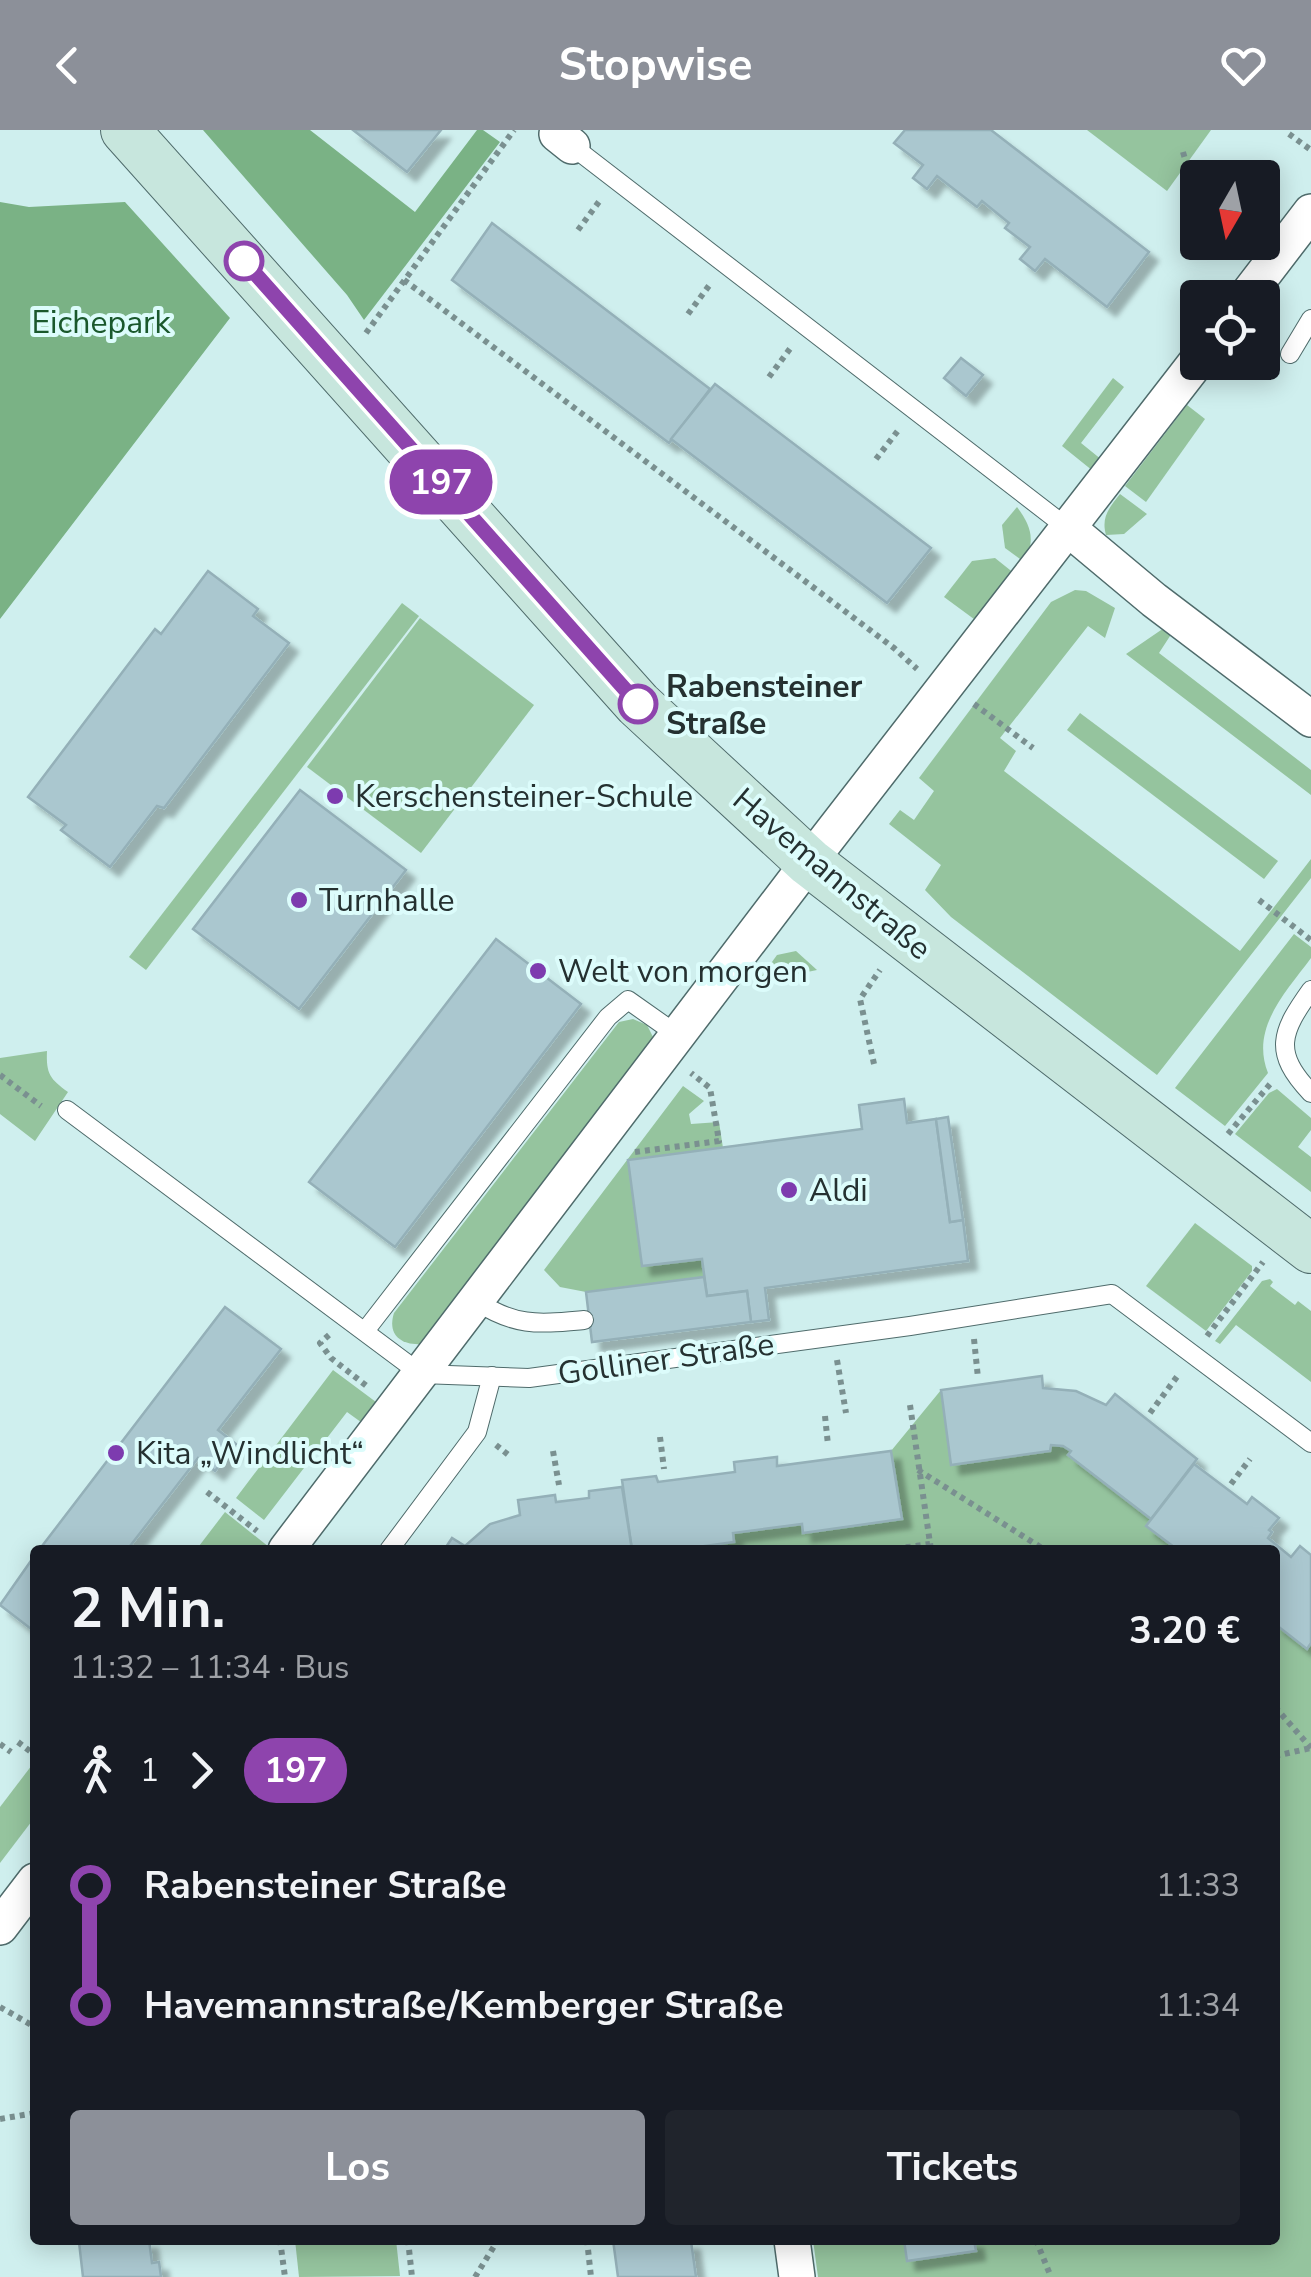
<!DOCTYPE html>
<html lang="de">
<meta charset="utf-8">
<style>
:root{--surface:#171b24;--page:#20242c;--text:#f1f3f6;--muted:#9ea1a6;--accent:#8c9099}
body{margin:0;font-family:"Nunito Sans",sans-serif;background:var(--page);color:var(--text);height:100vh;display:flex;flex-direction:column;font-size:38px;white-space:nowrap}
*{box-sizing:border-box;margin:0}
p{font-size:32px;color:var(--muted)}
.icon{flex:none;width:55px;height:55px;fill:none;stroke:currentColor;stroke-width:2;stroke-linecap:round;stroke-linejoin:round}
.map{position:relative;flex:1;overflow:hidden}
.sheet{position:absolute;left:30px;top:1415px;width:1250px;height:700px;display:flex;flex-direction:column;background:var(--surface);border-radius:10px;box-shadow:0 5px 25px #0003}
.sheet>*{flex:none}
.badge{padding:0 20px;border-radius:32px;font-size:35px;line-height:65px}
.needle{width:65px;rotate:189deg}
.controls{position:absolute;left:1180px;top:30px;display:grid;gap:20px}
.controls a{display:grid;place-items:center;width:100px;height:100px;border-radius:10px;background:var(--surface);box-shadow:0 5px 25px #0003;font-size:50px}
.map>.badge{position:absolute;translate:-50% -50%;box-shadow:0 0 0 5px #fff}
.legs{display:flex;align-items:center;gap:15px;height:110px;padding:0 40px;font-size:32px}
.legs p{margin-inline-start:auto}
.summary{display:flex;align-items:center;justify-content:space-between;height:170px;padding:0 40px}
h1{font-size:55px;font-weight:700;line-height:75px}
.action{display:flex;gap:20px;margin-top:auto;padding:20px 40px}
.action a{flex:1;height:115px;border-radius:10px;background:var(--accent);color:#fff;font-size:40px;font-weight:700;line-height:115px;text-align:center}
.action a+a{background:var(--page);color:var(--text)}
ul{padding:0 40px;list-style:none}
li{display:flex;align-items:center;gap:35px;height:120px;font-size:38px}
li i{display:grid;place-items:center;width:15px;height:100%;margin:0 12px;background:currentColor}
li i::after{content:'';width:25px;height:25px;margin:-12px;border:8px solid;border-radius:50%;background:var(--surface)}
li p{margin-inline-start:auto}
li:first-child i{background:linear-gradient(#0000 50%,currentColor 0)}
li:last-child i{background:linear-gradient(currentColor 50%,#0000 0)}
header{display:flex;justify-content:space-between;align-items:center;height:130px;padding:0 40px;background:var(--accent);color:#fff;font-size:45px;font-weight:700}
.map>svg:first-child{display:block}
</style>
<header><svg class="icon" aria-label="back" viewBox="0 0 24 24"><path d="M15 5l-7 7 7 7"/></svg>Stopwise<svg class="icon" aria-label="heart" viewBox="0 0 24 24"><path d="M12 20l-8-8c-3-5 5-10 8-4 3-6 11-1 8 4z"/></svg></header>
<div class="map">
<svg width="1311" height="2147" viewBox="0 0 1311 2147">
<defs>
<filter id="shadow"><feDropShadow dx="9" dy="9" stdDeviation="2.5" flood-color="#0004"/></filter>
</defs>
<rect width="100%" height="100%" fill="#cfefee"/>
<g fill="#95c49e">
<path d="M1087,0H1211L1167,61Z"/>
<path d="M1113,248L1124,257L1081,313L1102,330L1093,341L1062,316Z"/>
<path d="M1187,275L1205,289L1146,372L1125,356Z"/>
<path d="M1120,364L1147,384L1124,404L1106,405C1101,387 1109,378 1120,364Z"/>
<path d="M1017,377C1031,396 1036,410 1024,432L1005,418L1002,395Z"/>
<path d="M995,428L1015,444L978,492L944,467L972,431Z"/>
<path d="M1075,460L1086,461L1115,478L1105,508L1088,496L1000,608L1016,621L1004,641L1240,821L1311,729V748L1157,945L951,787L925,760L941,735L889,694L900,680L914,690L934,661L919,648L1051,472Z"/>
<path d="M402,473L419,486L146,840L129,827Z"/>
<path d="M420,488L534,575L421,723L307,637Z"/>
<path d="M1164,498L1172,503L1159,523L1311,640V665L1126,524Z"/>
<path d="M1080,583L1278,731L1264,749L1067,600Z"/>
<path d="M1294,804L1311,817V828C1286,862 1250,898 1268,943L1225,996L1175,958Z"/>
<path d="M796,821L817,840L764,851L761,847L777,825Z"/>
<path d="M633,889L647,895L654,909L423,1214C401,1216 387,1205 394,1183L619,892Z"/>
<path d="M47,921C46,944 50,949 68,962L35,1011L0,984V928Z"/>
<path d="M683,956L704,971L689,984L691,994L719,992L723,1018L628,1031L642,1136L702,1129L704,1147L586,1162L560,1157L544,1140Z"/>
<path d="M1277,959L1311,988V1000L1298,1017L1311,1027V1062L1235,1004L1269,963Z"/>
<path d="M1195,1093L1252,1136V1141L1206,1201L1146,1156Z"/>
<path d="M1270,1149L1273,1152L1270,1156L1295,1175L1298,1171L1311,1181V1252L1236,1195L1220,1214L1215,1211L1262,1151Z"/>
<path d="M333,1240L380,1275L365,1295L347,1282L264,1390L236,1368Z"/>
<path d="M941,1260L951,1335L1049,1321L1051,1315L1063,1316L1071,1321L1069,1326L1151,1389L1146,1396L1178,1420H676L733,1412V1403L802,1394L803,1403L901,1389L891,1321Z"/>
<path d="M225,1382L269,1417L267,1420H196Z"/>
<path d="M1275,1494L1306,1518L1311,1513V2147H818L813,2110H1275Z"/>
<path d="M32,1635L35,1637V1687L0,1733V1677Z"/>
<path d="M295,2110H396L400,2146L299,2147Z"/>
</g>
<g fill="#7ab285">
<path d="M203,0H310L415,82L477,0H483L500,12L364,190L347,165Z"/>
<path d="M0,72L29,77L125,72L230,188L0,489Z"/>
</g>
<g fill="#aac7cf" stroke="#94b0b8" stroke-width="2.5" filter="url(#shadow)">
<path d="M353,0H441L407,42Z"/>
<path d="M905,0H991L1149,122L1107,177L1045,129L1035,141L1020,129L1030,117L1005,98L1009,93L982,71L977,77L937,46L927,59L913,48L923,35L894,13Z"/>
<path d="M492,93L710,259L669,313L452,150Z"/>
<path d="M961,228L983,245L966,266L944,248Z"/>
<path d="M715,254L931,418L887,473L671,309Z"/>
<path d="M208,441L258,479L253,486L289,513L164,678L157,676L110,737L61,700L66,695L28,667L155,499L161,504Z"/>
<path d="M300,660L406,740L299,879L193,799Z"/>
<path d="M496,809L581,874L395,1117L309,1052Z"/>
<path d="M904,969L907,993L936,989L950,1092L963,1090L968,1131L765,1158L769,1190L751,1192L747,1161L707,1166L702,1129L642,1136L628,1030L862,999L859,975Z"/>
<path d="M948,987L963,1090L950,1092L936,989Z"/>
<path d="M704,1147L707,1166L747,1161L751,1192L592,1212L586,1162Z"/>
<path d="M225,1177L281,1219L218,1300L236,1314L215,1341L198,1328L127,1420H39Z"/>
<path d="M1042,1246L1043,1258L1076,1261L1106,1275L1115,1264L1197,1329L1151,1389L1068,1325L1071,1321L1063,1316L1051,1315L1050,1321L951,1335L941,1260Z"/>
<path d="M891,1321L902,1389L803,1403L802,1394L733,1403L734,1412L676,1420H632L622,1350L656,1346L658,1352L735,1342L734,1332L777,1327V1336Z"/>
<path d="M1194,1334L1247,1374L1252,1367L1279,1388L1269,1400L1272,1402L1268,1408L1291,1427L1300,1416L1311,1425V1513L1307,1519L1275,1494V1420H1178L1146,1396Z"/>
<path d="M622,1357L632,1420H444L452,1408L465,1416L490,1394L520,1385L518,1370L555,1365L556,1372L589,1368V1361Z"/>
<path d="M35,1425V1502L0,1475Z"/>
<path d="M85,2110H149L152,2133L159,2132L161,2147H83L79,2112Z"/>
<path d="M613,2110L691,2111L696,2147H618Z"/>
<path d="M904,2110H974L976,2121L907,2131Z"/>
</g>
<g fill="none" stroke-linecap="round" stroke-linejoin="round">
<defs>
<g id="lane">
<path d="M572,16L1069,399"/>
<path d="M1290,224L1311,189"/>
<path d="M1311,860C1281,902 1272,922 1311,963"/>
<path d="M67,980L421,1244L529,1248L910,1196L1112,1164L1311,1313"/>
<path d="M476,1171C516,1197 538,1194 584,1190"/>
<path d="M365,1201L608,887L628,870L679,906"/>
<path d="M389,1420L477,1302L492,1246"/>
</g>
<g id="street">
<path d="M557,4L572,16"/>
<path d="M1245,168L1311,82"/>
<path d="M1069,399L1154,470L1311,589"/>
<path d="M286,1420L809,732L1198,230"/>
<path d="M0,1797L35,1751"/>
<path d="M792,2110L797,2147"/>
</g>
<path id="secondary" d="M125,0L638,574L809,732L1311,1119"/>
</defs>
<use href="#lane" stroke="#4f6b6b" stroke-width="20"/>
<use href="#street" stroke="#4f6b6b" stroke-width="38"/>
<use href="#secondary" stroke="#4f6b6b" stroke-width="50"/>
<g stroke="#7a9090" stroke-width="6" stroke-dasharray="5 5" stroke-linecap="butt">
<path d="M1289,4L1311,20"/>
<path d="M1183,22L1198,74"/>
<path d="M578,100L601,69"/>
<path d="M404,150L894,518L917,539"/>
<path d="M688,184L711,153"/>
<path d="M366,203L514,0"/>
<path d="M769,247L792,216"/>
<path d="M876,329L900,298"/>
<path d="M974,574L1033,618"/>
<path d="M1259,770L1311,810"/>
<path d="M874,934L860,869L880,840"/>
<path d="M0,945L41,976"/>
<path d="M1228,1004L1271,953"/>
<path d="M635,1022L719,1011L710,958L691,943"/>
<path d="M329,1205L320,1213L331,1228L368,1257"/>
<path d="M1207,1206L1263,1132"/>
<path d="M974,1209L978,1248"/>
<path d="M837,1230L846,1283"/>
<path d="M910,1275L931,1420"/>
<path d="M1150,1283L1179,1244"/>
<path d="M825,1286L828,1315"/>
<path d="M660,1307L664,1339"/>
<path d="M496,1315L511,1327"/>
<path d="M553,1321L559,1355"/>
<path d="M918,1340L1045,1420"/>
<path d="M1231,1354L1250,1329"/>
<path d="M207,1362L257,1401"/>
<path d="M886,1420L930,1414"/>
<path d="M1275,1577L1311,1618"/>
<path d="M18,1612L35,1625"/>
<path d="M0,1614L11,1622"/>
<path d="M1275,1626L1311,1618"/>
<path d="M0,1877L35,1897"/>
<path d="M0,1989L35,1983"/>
<path d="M280,2110L285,2147"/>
<path d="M408,2110L412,2147"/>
<path d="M587,2110L591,2147"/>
<path d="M1036,2110L1051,2147"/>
<path d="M475,2147L498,2110"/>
</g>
<use href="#lane" stroke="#fff" stroke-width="18"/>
<use href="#street" stroke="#fff" stroke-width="35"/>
<use href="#secondary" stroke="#c7e6dd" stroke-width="48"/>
</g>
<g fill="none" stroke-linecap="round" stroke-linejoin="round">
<defs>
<path id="line-1" d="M244,131L638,574"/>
</defs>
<use href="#line-1" stroke="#fff" stroke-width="22"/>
<use href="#line-1" stroke="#8e44ad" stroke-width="15"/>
</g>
<g fill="#fff" stroke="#8e44ad" stroke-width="5">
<circle cx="244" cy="131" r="18"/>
<circle cx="638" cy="574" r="18"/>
</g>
<g fill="#7d3baf" stroke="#dcfcfb" stroke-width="4">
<circle cx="335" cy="666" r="10"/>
<circle cx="299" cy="770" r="10"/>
<circle cx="538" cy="841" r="10"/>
<circle cx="789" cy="1060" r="10"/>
<circle cx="116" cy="1323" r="10"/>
</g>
<g text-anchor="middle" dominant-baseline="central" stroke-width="8" stroke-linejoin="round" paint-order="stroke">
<g font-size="32" fill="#1a582c" stroke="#dcfcfb">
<text x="101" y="192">Eichepark</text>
</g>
<g font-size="32" font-weight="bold" fill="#253131" stroke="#dcfcfb" text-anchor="start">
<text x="666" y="556">Rabensteiner<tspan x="666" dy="37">Straße</tspan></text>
</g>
<g font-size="32" fill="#253131" stroke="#dcfcfb" text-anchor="start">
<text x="355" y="666">Kerschensteiner-Schule</text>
<text x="319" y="770">Turnhalle</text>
<text x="558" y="841">Welt von morgen</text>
<text x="809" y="1060">Aldi</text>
<text x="136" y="1323">Kita „Windlicht“</text>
</g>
<g font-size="32" fill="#253131" stroke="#dcfcfb">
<text transform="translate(832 744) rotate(40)">Havemannstraße</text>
<text transform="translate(666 1229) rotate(-8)">Golliner Straße</text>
</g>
</g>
</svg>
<div class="controls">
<a><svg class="needle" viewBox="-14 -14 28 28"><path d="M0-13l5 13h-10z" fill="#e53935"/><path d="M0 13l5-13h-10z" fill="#9ea1a6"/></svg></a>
<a><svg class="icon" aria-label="locate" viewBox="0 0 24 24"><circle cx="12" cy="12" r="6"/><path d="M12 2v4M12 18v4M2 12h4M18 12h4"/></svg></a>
</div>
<b class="badge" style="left:441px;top:352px;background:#8e44ad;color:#fff">197</b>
<section class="sheet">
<div class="summary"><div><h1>2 Min.</h1><p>11:32 – 11:34 · Bus</p></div><b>3.20 €</b></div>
<div class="legs"><svg class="icon" aria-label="walk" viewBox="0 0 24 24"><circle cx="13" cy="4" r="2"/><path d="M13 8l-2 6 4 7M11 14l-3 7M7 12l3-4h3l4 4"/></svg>1<svg class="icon" aria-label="forward" viewBox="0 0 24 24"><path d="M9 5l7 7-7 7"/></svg><b class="badge" style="background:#8e44ad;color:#fff">197</b></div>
<ul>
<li><i style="color:#8e44ad"></i><b>Rabensteiner Straße</b><p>11:33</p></li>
<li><i style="color:#8e44ad"></i><b>Havemannstraße/Kemberger Straße</b><p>11:34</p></li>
</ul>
<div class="action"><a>Los</a><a>Tickets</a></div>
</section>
</div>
